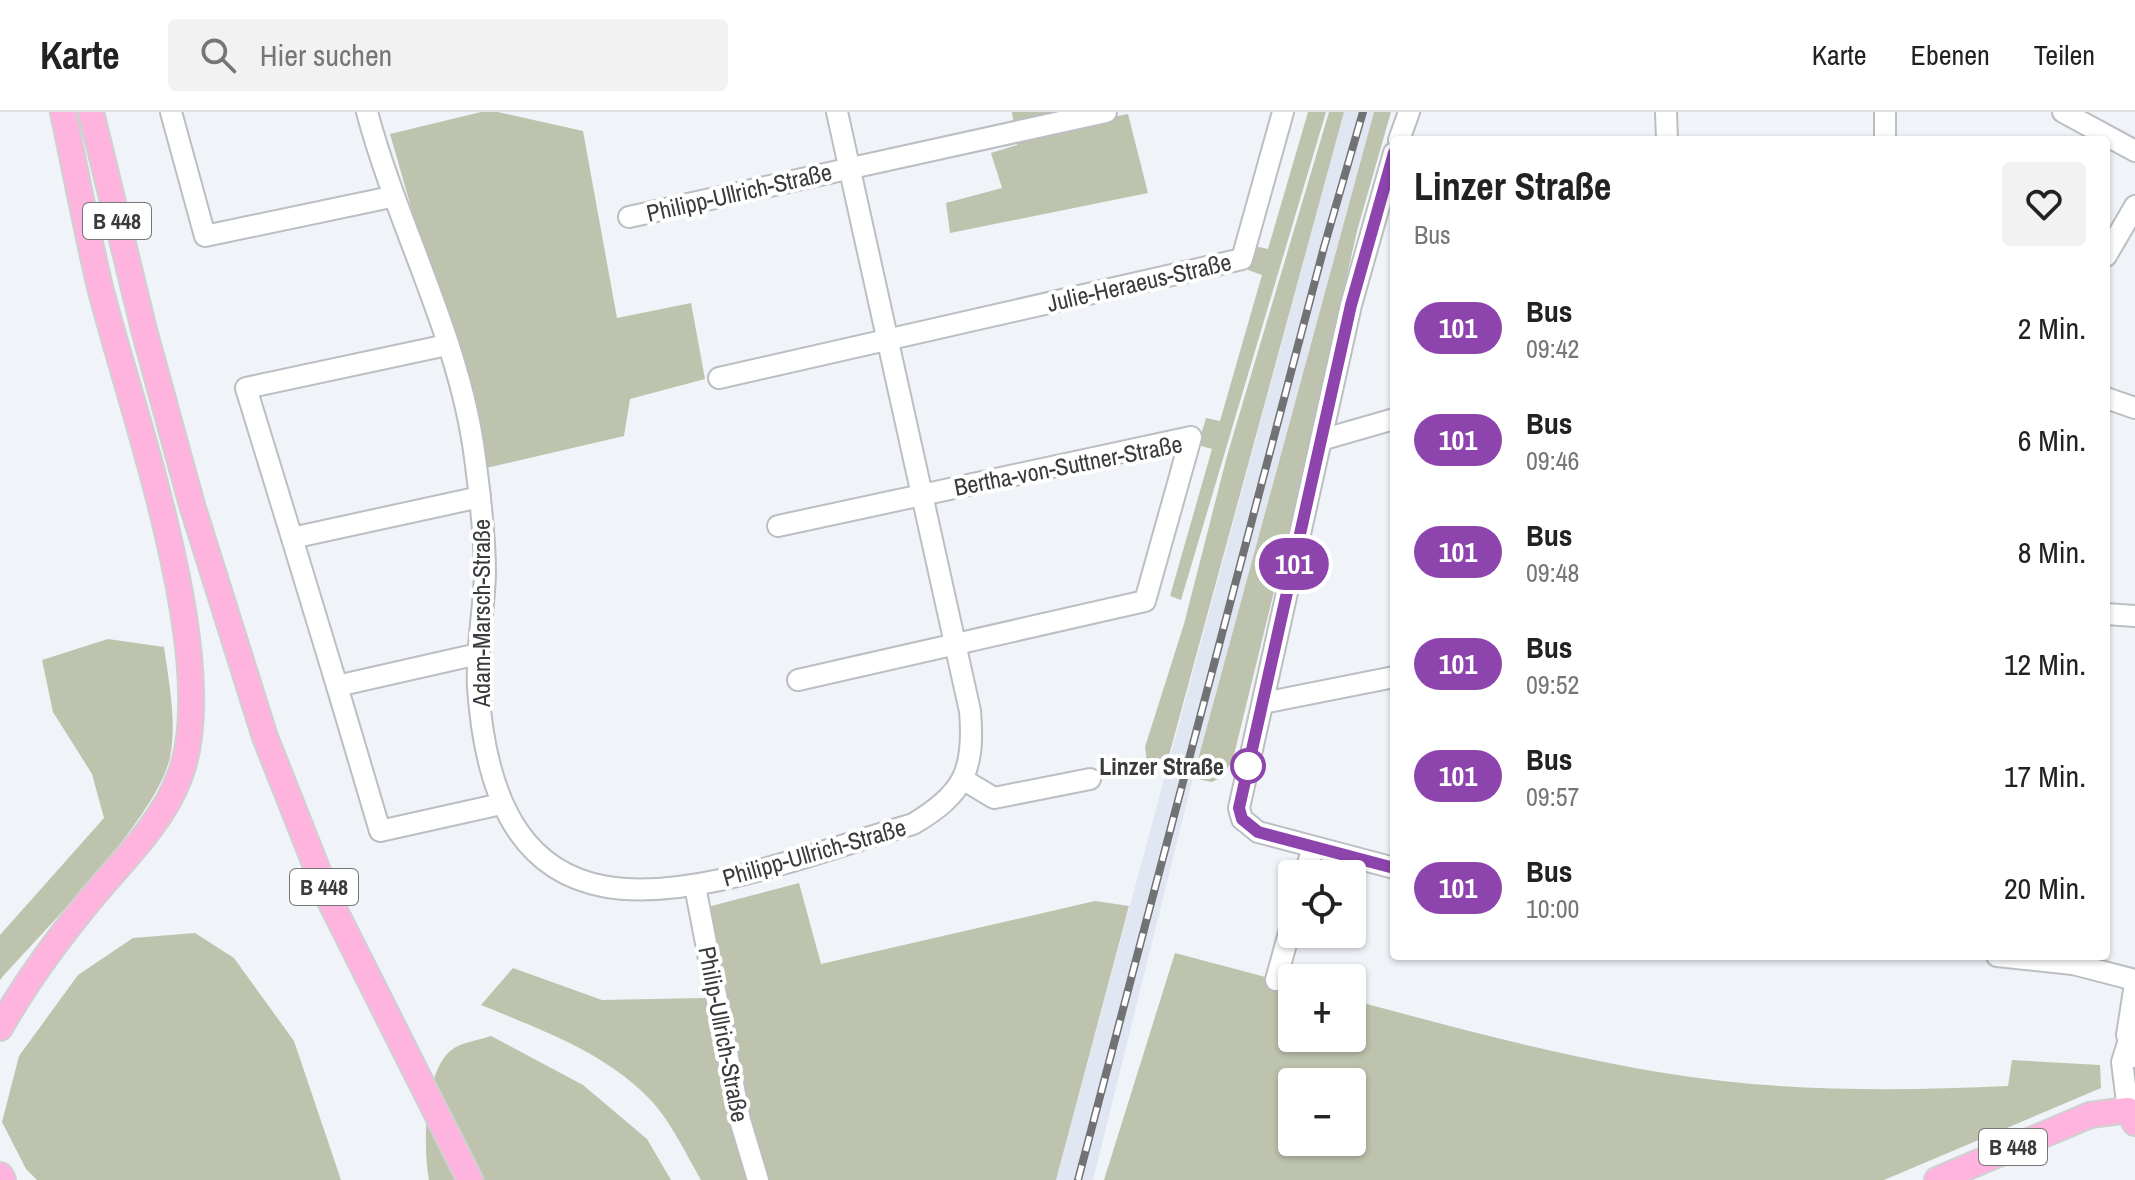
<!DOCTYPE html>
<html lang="de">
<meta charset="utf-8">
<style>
:root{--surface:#fff;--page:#f2f2f2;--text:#222;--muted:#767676;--line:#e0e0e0}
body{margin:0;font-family:"Archivo Narrow",sans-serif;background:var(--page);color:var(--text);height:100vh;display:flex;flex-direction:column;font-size:30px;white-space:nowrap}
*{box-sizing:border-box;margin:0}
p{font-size:26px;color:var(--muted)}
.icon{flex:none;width:44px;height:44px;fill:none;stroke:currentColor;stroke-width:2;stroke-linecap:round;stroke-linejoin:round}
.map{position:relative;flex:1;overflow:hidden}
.details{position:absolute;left:1390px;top:24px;width:720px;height:824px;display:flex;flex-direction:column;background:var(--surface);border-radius:8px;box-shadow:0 2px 6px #0004}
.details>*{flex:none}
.badge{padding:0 16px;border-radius:26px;font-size:28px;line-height:52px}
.buttons{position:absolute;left:1278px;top:748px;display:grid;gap:16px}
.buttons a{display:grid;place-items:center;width:88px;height:88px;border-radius:8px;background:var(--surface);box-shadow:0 2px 6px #0004;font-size:40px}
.map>.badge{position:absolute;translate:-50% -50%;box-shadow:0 0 0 4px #fff}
.round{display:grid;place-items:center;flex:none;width:84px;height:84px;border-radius:8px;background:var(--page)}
.summary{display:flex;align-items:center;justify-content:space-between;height:136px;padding:0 24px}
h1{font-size:38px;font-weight:700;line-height:60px}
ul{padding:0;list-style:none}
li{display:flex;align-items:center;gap:24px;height:112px;padding:0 24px}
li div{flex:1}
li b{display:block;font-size:30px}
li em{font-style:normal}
li .badge{min-width:88px;font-weight:700;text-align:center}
header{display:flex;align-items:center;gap:48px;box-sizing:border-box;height:112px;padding:0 40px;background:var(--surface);border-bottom:2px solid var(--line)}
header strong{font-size:38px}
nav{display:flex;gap:44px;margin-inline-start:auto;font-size:28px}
.search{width:560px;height:72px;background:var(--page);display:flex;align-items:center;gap:20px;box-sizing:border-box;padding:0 28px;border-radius:8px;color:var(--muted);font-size:30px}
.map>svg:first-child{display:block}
</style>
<header>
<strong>Karte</strong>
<div class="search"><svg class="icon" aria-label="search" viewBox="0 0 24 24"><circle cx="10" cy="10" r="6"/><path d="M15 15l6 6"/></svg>Hier suchen</div>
<nav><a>Karte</a><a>Ebenen</a><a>Teilen</a></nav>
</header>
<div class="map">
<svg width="2135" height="1068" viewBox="0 0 2135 1068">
<rect width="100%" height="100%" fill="#f0f3f8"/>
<path fill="#e0e7f2" d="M1344,0H1374L1193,666L1093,1068H1056Z"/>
<g fill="#bec3ae" fill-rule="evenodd">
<path d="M481,0H498L583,19L617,206L691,191L705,267L630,287L624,324L486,356L390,22Z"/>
<path d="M1012,0H1054L1058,16L1128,2L1148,81L950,121L946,91L1002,76L991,41L1017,33Z"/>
<path d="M1308,0H1326L1181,488L1170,484L1212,337L1198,333L1206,306L1220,309L1262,163L1248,158L1255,134L1268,137Z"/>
<path d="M1329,0H1344L1165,658L1147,651L1145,635L1184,512L1227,344Z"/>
<path d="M1374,0H1391L1357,119L1299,377L1233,647L1222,665L1212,670L1193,666Z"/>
<path d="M108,527L164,535C169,570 177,611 170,645C158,705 43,819 0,868V823L104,706L92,662L53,600L42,548Z"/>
<path d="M799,771L821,852L1095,789L1129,794L1056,1068H701C687,1044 674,1016 656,994C612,943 542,918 481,893L513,856L602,888L705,886L696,798Z"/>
<path d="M195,821L234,846L294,929L341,1068H37L26,1057L2,1010L19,944L78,863L133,826Z"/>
<path d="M1175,841L1292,872V926H1352V888C1483,923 1616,960 1752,972C1838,979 1922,978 2008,974L2012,948L2100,953L2101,976L1884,1068H1104ZM1292,970H1352V1030H1292Z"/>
<path d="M491,924L583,973L647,1027L671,1068H429C423,1035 424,964 449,940C458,931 479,928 491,924Z"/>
</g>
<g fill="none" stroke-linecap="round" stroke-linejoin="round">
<defs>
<g id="minor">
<path d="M171,0L205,124L391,85"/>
<path d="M367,0C398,116 460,226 475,346C480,383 485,423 485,461C484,499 476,537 478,575C498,877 722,767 913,712C964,682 975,658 970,599L837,0"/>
<path d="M1666,0L1667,28"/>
<path d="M1885,0V28"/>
<path d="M2063,0L2135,39"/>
<path d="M1399,28L1409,0"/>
<path d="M1394,41L1351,193L1239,696L1242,707L1258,720L1394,756"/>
<path d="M629,105L1106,0"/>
<path d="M2106,144L2135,94"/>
<path d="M447,233L246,276L292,426L480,385"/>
<path d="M719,266L1242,147L1283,0"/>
<path d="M2106,286L2135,296"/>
<path d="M1321,328L1394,307"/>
<path d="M778,414L1191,325L1145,489L798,568"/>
<path d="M292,426L337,574"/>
<path d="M2106,502L2135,504"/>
<path d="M478,542L337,574L380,719L501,692"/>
<path d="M1263,591L1394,565"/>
<path d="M964,668L994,686L1090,667"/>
<path d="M1305,762L1313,735"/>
<path d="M695,774L740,1008L758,1068"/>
<path d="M1997,844L2073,852L2135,868"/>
<path d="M1276,868L1292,810"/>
<path d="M2135,872L2127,923L2135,945"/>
<path d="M2128,931L2122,950L2128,998"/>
</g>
<g id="major">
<path d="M91,0L144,218L192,393L265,625L329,787L470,1068"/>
<path d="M0,916C27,868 59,825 94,783C124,747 162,711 179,666C225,552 129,293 99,171C86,115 75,57 63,0"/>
<path d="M0,1063L3,1068"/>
<path d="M1937,1068L2090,1003L2128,998L2135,1011"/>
</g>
</defs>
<use href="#minor" stroke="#bbbec2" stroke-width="24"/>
<use href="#major" stroke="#d0d0d0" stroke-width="28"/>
<use href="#minor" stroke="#fff" stroke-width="20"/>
<use href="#major" stroke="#ffb3df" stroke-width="24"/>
<defs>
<path id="rail" d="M1078,1068L1324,135L1363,0"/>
</defs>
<use href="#rail" stroke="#707274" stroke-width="8"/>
<use href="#rail" stroke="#fff" stroke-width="5" stroke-dasharray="15" stroke-linecap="butt"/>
</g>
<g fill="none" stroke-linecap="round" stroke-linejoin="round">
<defs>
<path id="line" d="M1394,41L1351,193L1239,696L1242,707L1258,720L1394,756"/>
</defs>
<use href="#line" stroke="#fff" stroke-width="18"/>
<use href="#line" stroke="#8e44ad" stroke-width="12"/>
</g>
<circle fill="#fff" stroke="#8e44ad" stroke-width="4" cx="1248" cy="654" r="16"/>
<g text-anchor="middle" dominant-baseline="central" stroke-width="8" stroke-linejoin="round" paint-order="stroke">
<g fill="#fff" stroke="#757676" stroke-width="2">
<rect x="83" y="91" width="68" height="36" rx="6"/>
<rect x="290" y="757" width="68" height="36" rx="6"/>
<rect x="1979" y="1017" width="68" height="36" rx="6"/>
</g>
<g font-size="22" font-weight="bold" fill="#3a3b3c">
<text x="117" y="109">B 448</text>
<text x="324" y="775">B 448</text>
<text x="2013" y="1035">B 448</text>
</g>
<g font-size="24" fill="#3a3b3c" stroke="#fff">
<text transform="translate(739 80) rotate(-13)">Philipp-Ullrich-Straße</text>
<text transform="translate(1139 170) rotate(-13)">Julie-Heraeus-Straße</text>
<text transform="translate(1068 353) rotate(-11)">Bertha-von-Suttner-Straße</text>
<text transform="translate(481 501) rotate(-90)">Adam-Marsch-Straße</text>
<text transform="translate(814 740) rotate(-16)">Philipp-Ullrich-Straße</text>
<text transform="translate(724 922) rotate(79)">Philip-Ullrich-Straße</text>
</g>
<g font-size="24" font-weight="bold" fill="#3a3b3c" stroke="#fff" text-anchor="end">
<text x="1224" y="654">Linzer Straße</text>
</g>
</g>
</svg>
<div class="buttons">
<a><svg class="icon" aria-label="locate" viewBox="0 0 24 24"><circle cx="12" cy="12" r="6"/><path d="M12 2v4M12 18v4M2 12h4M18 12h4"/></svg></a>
<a>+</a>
<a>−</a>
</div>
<b class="badge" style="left:1294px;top:452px;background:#8e44ad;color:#fff">101</b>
<section class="details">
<div class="summary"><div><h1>Linzer Straße</h1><p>Bus</p></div><a class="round"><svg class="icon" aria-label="heart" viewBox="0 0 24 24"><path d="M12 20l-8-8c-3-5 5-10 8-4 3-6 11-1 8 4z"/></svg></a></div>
<ul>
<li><span class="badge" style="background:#8e44ad;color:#fff">101</span><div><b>Bus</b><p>09:42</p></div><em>2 Min.</em></li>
<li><span class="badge" style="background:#8e44ad;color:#fff">101</span><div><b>Bus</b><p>09:46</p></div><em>6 Min.</em></li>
<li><span class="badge" style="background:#8e44ad;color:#fff">101</span><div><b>Bus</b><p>09:48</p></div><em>8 Min.</em></li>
<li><span class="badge" style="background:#8e44ad;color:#fff">101</span><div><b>Bus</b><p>09:52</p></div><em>12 Min.</em></li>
<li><span class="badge" style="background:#8e44ad;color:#fff">101</span><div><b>Bus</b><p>09:57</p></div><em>17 Min.</em></li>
<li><span class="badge" style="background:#8e44ad;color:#fff">101</span><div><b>Bus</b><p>10:00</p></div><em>20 Min.</em></li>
</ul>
</section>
</div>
